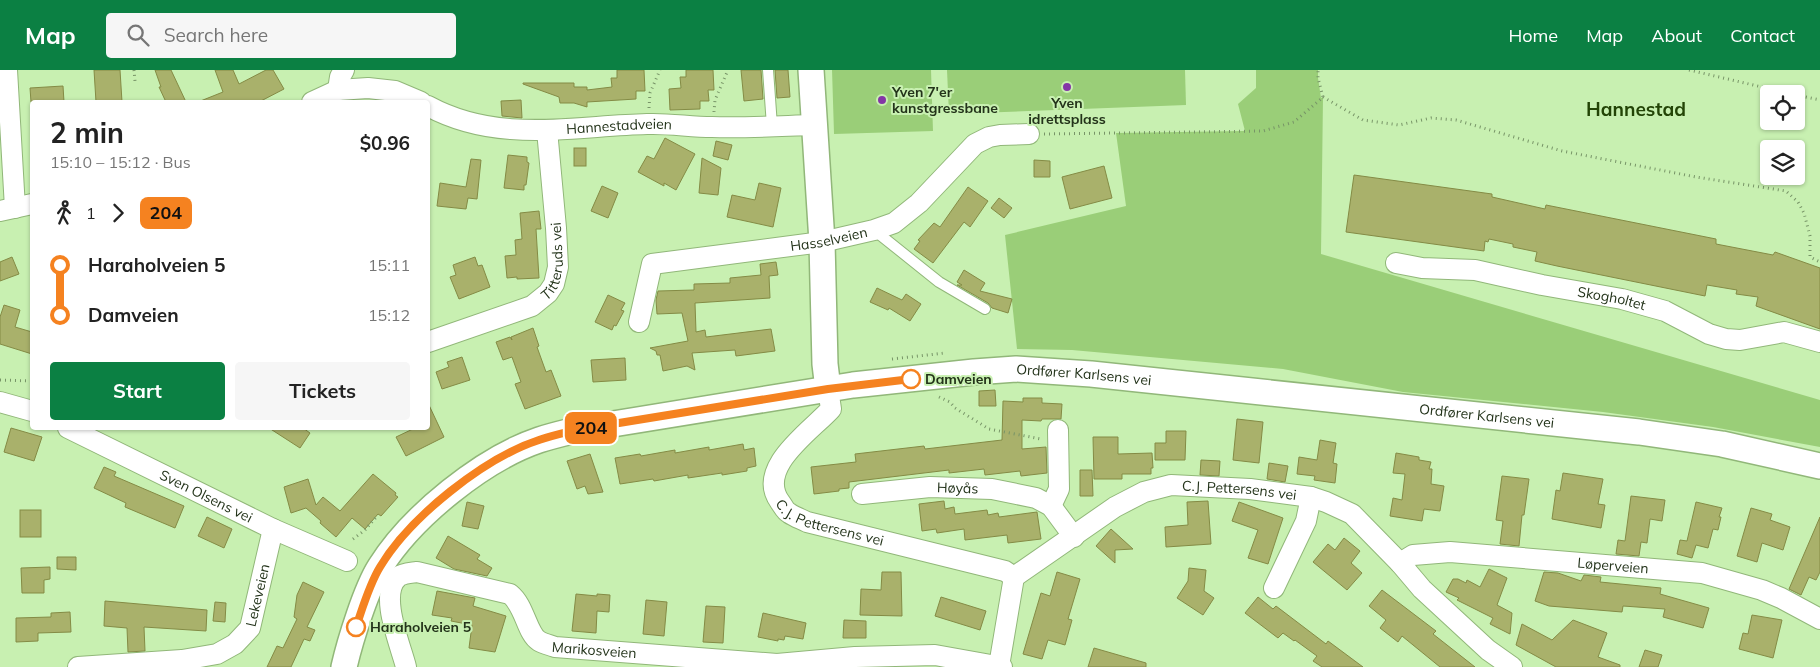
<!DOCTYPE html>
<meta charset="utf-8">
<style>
:root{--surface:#fff;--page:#f6f6f6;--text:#222;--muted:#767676;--accent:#0b8043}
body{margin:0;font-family:Mulish,sans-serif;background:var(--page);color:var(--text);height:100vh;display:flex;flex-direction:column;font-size:19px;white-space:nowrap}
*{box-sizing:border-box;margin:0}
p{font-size:16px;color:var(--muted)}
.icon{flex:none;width:28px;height:28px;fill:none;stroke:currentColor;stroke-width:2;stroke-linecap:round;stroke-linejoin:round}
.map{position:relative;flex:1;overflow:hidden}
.sheet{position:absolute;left:30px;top:30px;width:400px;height:330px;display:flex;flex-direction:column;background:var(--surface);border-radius:5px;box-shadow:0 1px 4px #0004}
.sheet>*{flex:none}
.badge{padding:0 10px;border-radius:8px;font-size:18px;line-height:32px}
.buttons{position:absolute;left:1760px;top:15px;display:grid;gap:10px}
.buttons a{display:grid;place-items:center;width:45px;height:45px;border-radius:5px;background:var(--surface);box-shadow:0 1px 4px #0004;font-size:25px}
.map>.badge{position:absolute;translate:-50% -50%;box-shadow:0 0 0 2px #fff}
.legs{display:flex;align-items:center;gap:8px;height:55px;padding:0 20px;font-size:16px}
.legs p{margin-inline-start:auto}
.headline{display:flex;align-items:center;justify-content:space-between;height:85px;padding:0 20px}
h1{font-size:28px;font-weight:700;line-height:38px}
.cta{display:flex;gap:10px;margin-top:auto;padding:10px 20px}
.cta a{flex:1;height:58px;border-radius:5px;background:var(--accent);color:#fff;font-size:20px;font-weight:700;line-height:58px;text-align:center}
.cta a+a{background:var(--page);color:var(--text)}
ul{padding:0 20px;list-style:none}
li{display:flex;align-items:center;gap:18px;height:50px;font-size:19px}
li i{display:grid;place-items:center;width:8px;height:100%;margin:0 6px;background:currentColor}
li i::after{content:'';width:12px;height:12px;margin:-6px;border:4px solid;border-radius:50%;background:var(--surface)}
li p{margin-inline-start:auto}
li:first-child i{background:linear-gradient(#0000 50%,currentColor 0)}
li:last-child i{background:linear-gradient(currentColor 50%,#0000 0)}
header{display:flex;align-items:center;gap:30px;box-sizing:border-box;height:70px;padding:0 25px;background:var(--accent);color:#fff}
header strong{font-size:24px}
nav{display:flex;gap:28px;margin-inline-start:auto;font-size:18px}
.search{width:350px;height:45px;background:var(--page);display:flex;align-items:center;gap:12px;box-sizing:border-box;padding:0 18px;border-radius:5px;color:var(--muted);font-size:19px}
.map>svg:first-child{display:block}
</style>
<header>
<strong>Map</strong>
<div class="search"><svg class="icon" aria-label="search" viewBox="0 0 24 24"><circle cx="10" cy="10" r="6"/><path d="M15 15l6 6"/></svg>Search here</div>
<nav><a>Home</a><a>Map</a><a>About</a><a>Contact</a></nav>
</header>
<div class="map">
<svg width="1820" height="597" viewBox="0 0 1820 597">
<rect width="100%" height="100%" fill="#c8f0b1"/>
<g fill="#9ace78">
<path d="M832,0H931L933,61L834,64Z"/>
<path d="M947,0H1185L1186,35L949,44Z"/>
<path d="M1256,0H1318V8L1321,28L1323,27L1321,184L1820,330V377L1713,357L1603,342L1403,322L1283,299L1072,280L1017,279L1005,165L1126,136L1116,63L1245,61L1238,34L1256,18Z"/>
</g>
<g fill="#a9b16b" stroke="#848b45">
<path d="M94,0H120L122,32H96Z"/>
<path d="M155,0H171L186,32H166L159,17H161Z"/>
<path d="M215,0H233L239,14L266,0H273L284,19L259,32H198L223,22Z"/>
<path d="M617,0H644L645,21H636V29L587,32V37L574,33H560L559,27L523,14V13H574V17H587V20L612,17L611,8H617Z"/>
<path d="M686,0H713L714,20H708L709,31H700V39L670,40L669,19L681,18L680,7H686Z"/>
<path d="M741,0H761L763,29L744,31Z"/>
<path d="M775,0H788L790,27L777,28Z"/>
<path d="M63,16L64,32H31L30,18Z"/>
<path d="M521,30L522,48L502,46L501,31Z"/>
<path d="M665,68L695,84L676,120L664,113V116L638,102L647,86L654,89Z"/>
<path d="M716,71L732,75L728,90L713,86Z"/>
<rect x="574" y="78" width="12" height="18"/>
<path d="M508,85L527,87V92L529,93L526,115H524V120L504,118Z"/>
<path d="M702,88L721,98L718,125L699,123Z"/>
<path d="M471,89L481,90L477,129L468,128L466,139L437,136L440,113L466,117Z"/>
<path d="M1034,90L1050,91V107H1034Z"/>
<path d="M1104,96L1112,128L1070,139L1062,107Z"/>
<path d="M1354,105L1492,124V127L1545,139L1546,135L1716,169V174L1773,185L1775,182L1820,198V259L1756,236L1758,227L1736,224L1737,220L1707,215L1705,226L1557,196L1535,191L1537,182L1513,177V174L1489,169L1488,172L1485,171L1484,181L1346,162Z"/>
<path d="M759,113L781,118L773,157L727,147L732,125L755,130Z"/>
<path d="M602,116L618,123L608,148L591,141Z"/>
<path d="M968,117L988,131L970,157L964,152L933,193L914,179L920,171L918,170L934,153L940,157Z"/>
<path d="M999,128L1012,138L1004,148L991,138Z"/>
<path d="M539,141L541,159H536L539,208L517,209V207L507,208L505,186L516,185L515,170L522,169L520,143Z"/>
<path d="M12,187L19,204L0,211V192Z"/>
<path d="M475,187L478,196L482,195L490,217L459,229L450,207L456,205L453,195Z"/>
<path d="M776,192L778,205L769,206L770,228L695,233L696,262L705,260L706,267L771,259L775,281L736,286L735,280L692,283L695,300L687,296L663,301L660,285H657L656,281L650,278L688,271L682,243L657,244L656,230L658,221L694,220V214L730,213V208L761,205L760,194Z"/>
<path d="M964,200L985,213L980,221L1012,229L1008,243L992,238L988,233L957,215H962L957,212Z"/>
<path d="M877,218L902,230L906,224L921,234L910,251L889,238L888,240L870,232Z"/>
<path d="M608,225L625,233L621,240L624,241L616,256L614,255L612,260L595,252Z"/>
<path d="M4,235L20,240L15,257L32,262V284L0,274V247Z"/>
<path d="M533,258L539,276L537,277L546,302L551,300L561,326L525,339L515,314L521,312L512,287L503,290L496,272L510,267L512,270L511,267Z"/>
<path d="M462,287L470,310L442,319L436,302L449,297L447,292Z"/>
<path d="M625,288L626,310L593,312L591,290Z"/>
<path d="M995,320L996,336H979V321Z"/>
<path d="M1023,328H1042V333L1062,334L1061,349H1042L1041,351L1022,350V379L1046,377L1047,403L1021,406L1020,401L985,405L984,399L949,403V400L849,412V418L839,419V421L814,424L811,397L856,392L855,384L924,376L925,379L1002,370L1003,331L1023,332Z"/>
<path d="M428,333L444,367L406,386L396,367L415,358H428Z"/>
<path d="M1237,349L1263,352L1259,393L1233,390Z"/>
<path d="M11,358L42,367L34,391L4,382Z"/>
<path d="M269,358H303L310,363L300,378Z"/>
<path d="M1166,361H1186L1185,390H1155V373H1166Z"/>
<path d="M1093,367H1118V384L1152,383L1153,398H1151V404H1122V409H1094Z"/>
<path d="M1320,370L1336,373L1333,393L1337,394L1335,413L1314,410L1315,406L1297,404L1299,387L1317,390Z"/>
<path d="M743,374L744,380L754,378L756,396L747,398V401L722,405V403L688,408V405L654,411L653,409L620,414L615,388L640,384L641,386L675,380V383L709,377V380Z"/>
<path d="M1396,383L1419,387V390L1431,392L1429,399H1432L1431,414L1444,416L1440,441L1424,439L1422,451L1390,446L1393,428L1402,430L1405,404L1393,403Z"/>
<path d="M590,384L603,422L588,424L585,416L577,419L567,391Z"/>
<path d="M1201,390L1220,391L1219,406L1200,405Z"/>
<path d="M1269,393L1288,396L1285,412L1267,409Z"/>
<path d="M104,397L116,402L114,406L184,436L175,458L125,437L126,433L94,418Z"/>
<path d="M1080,400H1092L1093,426H1080Z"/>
<path d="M1563,403L1603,409L1598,434L1605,435L1601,458L1552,449L1556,420L1560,421Z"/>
<path d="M373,404L396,423L395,425L398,427L381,446L378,444L365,459L352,448L336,467L320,453L321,451L306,438L291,443L284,417L308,409L316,435L323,427L340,441Z"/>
<path d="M1502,406L1529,409L1524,445H1522L1519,476L1500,474L1503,451L1496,450Z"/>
<path d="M1631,426L1665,430L1662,451L1650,449L1647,473L1641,472L1639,486L1616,484L1618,470L1625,471Z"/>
<path d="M944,431L945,439L954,437L955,444L987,440L988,445L998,443L999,447L1037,442L1041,469L1008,473L1007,465L965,470L964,459L937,463L936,459L922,461L919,434Z"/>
<path d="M1208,431L1211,474L1166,477L1165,457L1188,455L1187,432Z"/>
<path d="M467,432L484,436L478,459L462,456Z"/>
<path d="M1239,432L1283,448L1268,494L1248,488L1258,460L1232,451Z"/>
<path d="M1696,432L1722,438L1719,447H1721L1718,460L1713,459L1708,478L1696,475L1692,488L1677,484L1680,470L1687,471Z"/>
<path d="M1751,438L1772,444L1770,450L1790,457L1783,480L1762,473L1757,492L1737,486Z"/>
<rect x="20" y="440" width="21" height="27"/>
<path d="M207,447L232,459L224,478L198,466Z"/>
<path d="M1820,447V502L1816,510L1809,507L1801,525L1789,519Z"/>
<path d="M1111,459L1133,479L1115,480V493L1096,476Z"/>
<path d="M448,466L480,485L477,489L492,498L487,506L454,499L436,488Z"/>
<path d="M1344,468L1360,481L1351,493L1362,503L1347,520L1313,492L1328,474L1335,480Z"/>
<path d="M57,487H76V500L57,499Z"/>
<path d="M50,497V509L44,510V523H22L21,498Z"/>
<path d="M1189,498L1206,500L1204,521L1214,528L1203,545L1177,528L1188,511Z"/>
<path d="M1489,499L1507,508L1497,535L1512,543L1510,564L1490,554L1493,548L1457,530L1459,528L1446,522L1453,509H1458L1466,513L1467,510L1480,517Z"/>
<path d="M882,502H901L902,546L860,545L861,519L881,520Z"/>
<path d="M1057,502L1080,509L1068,549L1072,550L1065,575L1048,570L1042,589L1023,584L1041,523L1050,526Z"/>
<path d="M1544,502L1558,503L1581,511L1584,505L1601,507L1600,512L1661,518L1660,524L1709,538L1703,558L1663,547L1665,539L1623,536L1622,542L1549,536L1535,531Z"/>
<path d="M303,512L324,522L307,557L315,560L310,571L304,569L291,597H267L277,576L283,578L297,549L294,547L297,525Z"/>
<path d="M1382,520L1436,561L1433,564L1475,597H1440L1402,566L1398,572L1380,558L1386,550L1369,536Z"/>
<path d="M437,521L475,528L473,536L506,546L495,582L469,578L472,555L451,551L452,548L432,545Z"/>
<path d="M576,524L597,526V524L610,525L609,542L597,541L596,563L572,561Z"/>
<path d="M941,527L986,541L980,560L935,546Z"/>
<path d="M1258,527L1273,539L1276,536L1326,574L1328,571L1363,597H1322L1313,591L1317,586L1295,570L1294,571L1283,563L1278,568L1245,543Z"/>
<path d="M646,530L667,532L664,566L643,564Z"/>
<path d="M105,531L207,540L206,561L144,557L145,581L128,582L127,558L104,556Z"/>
<path d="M215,532L226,533L225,552L213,551Z"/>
<path d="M706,536L725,537L723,573L703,572Z"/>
<path d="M70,542L71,562L38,563V571L16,572V548L51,547V543Z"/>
<path d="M763,543L806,553L803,569L785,566L784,570L778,569V571L758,567Z"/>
<path d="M1752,545L1782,550L1773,588L1739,579L1743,563L1748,564Z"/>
<path d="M844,550L866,551V568H843Z"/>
<path d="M1573,550L1607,563L1598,587L1620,595V597H1556L1516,575L1522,554L1552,570Z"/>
<path d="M1094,578L1146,593V597H1088Z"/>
<path d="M1645,580L1662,585L1658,597H1639Z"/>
</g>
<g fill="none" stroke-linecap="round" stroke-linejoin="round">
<defs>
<g id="service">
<path d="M768,0L772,56"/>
<path d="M874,160L939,212L985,239"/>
</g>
<g id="minor">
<path d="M7,0L15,138"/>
<path d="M338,20L340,7L344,0"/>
<path d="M312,32L338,20L368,18L395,21L421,32"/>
<path id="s1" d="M428,36C498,74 572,56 647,54C669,53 690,57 712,57C746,58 780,56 814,55"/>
<path d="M0,141L32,134"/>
<path id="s2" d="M1396,193L1422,198L1475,200L1542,215L1622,229L1665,241L1709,264L1726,269L1740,270L1784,262L1820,272"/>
<path id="s3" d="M639,252L652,194L822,172L874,160L894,153L919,133L975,74L989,67L1000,65L1029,64"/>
<path id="s4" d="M428,272L532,236L548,223L554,214L558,197L556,158L547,60"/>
<path id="s5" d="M828,319L831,339C811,361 755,398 780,432C783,436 785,441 789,443C795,447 801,449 807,452L1005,501L1014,507L999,596"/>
<path d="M0,332L32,341"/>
<path id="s6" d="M68,358L273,459L347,491"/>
<path id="s7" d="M862,424L930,417L992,419L1036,428L1051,436L1074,467"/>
<path d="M1051,436L1059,419L1058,360"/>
<path id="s8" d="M1400,493L1413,485L1450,482L1702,503L1762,520L1781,528L1820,549"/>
<path id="s9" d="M1014,507L1115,437L1144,422L1171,415L1250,419L1311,427L1326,432L1352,444L1400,493L1422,519L1488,580L1512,597"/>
<path d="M1274,518L1306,451L1311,427"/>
<path id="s10" d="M78,597L182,590L217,584L235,574L250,558L273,459"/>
<path id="s11" d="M406,597C401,576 378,524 398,507C403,503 410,503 417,502L510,524C525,536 527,564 539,571C544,574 550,575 555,577L777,594L855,587L935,585L1002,597"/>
</g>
<g id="tertiary">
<path d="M811,0L822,172L825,294L828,319"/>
<path id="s12" d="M344,597C350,571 366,519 380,497C412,446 483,389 539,370C551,366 564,363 576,360L853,315L974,302L1016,299L1091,304L1639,362L1722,374L1820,396"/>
</g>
</defs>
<use href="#service" stroke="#91b779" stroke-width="12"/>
<use href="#minor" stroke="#91b779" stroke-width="22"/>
<use href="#tertiary" stroke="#91b779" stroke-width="28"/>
<g stroke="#779467" stroke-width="3" stroke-dasharray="1 4" stroke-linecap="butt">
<path d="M134,0L135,11"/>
<path d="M1689,0L1792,24"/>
<path d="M1796,25L1820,30"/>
<path d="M1323,27L1363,50L1399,55L1431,48L1456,50L1562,81L1696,107L1786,121L1798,132L1804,143L1810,166V187L1820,192"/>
<path d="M649,38L650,23L660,0"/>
<path d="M714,42L715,30L728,0"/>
<path d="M1044,64L1263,61L1294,52L1321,29L1323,27L1318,8V0"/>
<path d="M892,289L945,283"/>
<path d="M0,310L32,311"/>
<path d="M939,327L950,332L955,338L989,359L1041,369"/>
<path d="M353,469L365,460L378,445"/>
</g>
<use href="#service" stroke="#fff" stroke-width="10"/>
<use href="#minor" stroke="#fff" stroke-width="20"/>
<use href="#tertiary" stroke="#fff" stroke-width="25"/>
</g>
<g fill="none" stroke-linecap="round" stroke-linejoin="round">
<defs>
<path id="line-1" d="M356,557C363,537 369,515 380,497C410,447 484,388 539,370C551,366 564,363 576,360L828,319L911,309"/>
</defs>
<use href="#line-1" stroke="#fff" stroke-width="11"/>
<use href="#line-1" stroke="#f58220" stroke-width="8"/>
</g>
<g fill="#8436a6" stroke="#c8f0b1" stroke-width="2">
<circle cx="1067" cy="17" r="5"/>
<circle cx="882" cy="30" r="5"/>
</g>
<g fill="#fff" stroke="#f58220" stroke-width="2.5">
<circle cx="911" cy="309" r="9"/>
<circle cx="356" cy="557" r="9"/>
</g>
<g text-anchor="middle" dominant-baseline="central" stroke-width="4" stroke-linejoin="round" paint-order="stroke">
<g font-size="14" font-weight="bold" fill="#23331a" stroke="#c8f0b1" text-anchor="start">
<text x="892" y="22">Yven 7'er<tspan x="892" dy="16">kunstgressbane</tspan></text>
<text x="1067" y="33" text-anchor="middle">Yven<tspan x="1067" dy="16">idrettsplass</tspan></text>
</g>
<g font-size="14" fill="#23331a" stroke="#c8f0b1">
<text stroke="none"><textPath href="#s1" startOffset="195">Hannestadveien</textPath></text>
<text stroke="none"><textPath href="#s3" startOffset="238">Hasselveien</textPath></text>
<text stroke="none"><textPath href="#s4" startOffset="164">Titteruds vei</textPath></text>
<text stroke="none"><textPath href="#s2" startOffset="219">Skogholtet</textPath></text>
<text stroke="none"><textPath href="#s12" startOffset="864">Ordfører Karlsens vei</textPath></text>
<text stroke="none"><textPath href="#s12" startOffset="1269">Ordfører Karlsens vei</textPath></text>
<text stroke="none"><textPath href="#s7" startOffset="96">Høyås</textPath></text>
<text stroke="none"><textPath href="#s9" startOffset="252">C.J. Pettersens vei</textPath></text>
<text stroke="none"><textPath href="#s6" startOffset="154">Sven Olsens vei</textPath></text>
<text stroke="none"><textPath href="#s5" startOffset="192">C.J. Pettersens vei</textPath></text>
<text stroke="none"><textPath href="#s8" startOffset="216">Løperveien</textPath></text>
<text stroke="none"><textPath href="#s10" startOffset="216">Lekeveien</textPath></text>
<text stroke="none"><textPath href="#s11" startOffset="322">Marikosveien</textPath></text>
</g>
<g font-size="14" font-weight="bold" fill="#23331a" stroke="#c8f0b1" text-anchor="start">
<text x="925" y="309">Damveien</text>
<text x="370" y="557">Haraholveien 5</text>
</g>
<g font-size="19" font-weight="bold" fill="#234406" stroke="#c8f0b1">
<text x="1636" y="39">Hannestad</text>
</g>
</g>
</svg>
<div class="buttons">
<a><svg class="icon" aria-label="locate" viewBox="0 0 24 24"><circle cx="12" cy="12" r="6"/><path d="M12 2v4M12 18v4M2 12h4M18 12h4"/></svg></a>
<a><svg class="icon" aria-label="layers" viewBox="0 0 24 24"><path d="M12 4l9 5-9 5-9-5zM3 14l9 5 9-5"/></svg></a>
</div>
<b class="badge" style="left:591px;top:358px;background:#f58220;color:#111">204</b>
<section class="sheet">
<div class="headline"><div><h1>2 min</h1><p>15:10 – 15:12 · Bus</p></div><b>$0.96</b></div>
<div class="legs"><svg class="icon" aria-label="walk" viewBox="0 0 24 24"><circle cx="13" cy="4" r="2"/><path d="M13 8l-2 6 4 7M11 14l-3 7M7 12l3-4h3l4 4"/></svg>1<svg class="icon" aria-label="forward" viewBox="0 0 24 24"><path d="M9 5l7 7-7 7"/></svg><b class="badge" style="background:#f58220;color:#111">204</b></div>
<ul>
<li><i style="color:#f58220"></i><b>Haraholveien 5</b><p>15:11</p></li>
<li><i style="color:#f58220"></i><b>Damveien</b><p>15:12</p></li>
</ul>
<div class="cta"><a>Start</a><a>Tickets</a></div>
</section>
</div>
